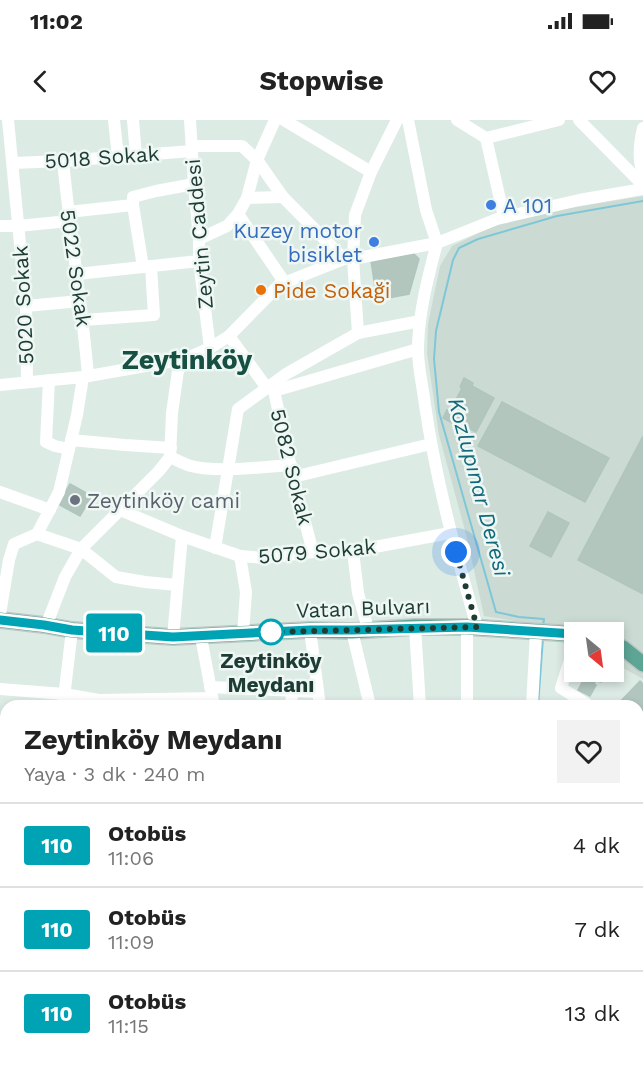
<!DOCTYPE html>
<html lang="tr">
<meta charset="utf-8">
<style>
:root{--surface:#fff;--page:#f2f2f2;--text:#222;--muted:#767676;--line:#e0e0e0}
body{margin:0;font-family:"Work Sans",sans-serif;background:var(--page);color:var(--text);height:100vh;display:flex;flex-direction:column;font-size:22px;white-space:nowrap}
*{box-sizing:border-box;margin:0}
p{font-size:20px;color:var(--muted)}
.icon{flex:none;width:33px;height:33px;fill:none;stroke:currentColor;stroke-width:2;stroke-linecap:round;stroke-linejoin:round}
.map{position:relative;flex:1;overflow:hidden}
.details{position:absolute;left:0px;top:580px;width:644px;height:368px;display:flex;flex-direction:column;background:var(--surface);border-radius:18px 18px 0 0;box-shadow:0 3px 9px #0003}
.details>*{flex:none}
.badge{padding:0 12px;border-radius:4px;font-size:21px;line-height:39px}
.needle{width:39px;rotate:151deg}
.buttons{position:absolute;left:564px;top:502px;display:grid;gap:12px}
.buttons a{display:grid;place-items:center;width:60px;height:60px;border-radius:0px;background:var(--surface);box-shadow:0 3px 9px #0003;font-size:30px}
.you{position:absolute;width:30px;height:30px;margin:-15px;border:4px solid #fff;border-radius:50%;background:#1a73e8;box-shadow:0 0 0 9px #1a73e833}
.map>.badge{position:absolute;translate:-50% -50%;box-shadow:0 0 0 3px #fff}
.round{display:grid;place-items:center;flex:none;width:63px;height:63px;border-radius:0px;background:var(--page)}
.summary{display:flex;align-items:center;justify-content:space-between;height:102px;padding:0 24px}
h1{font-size:28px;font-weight:700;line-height:45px}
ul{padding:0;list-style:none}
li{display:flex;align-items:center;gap:18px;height:84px;padding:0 24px;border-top:2px solid var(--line)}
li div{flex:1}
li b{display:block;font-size:22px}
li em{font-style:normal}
li .badge{min-width:66px;font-weight:700;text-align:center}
.status{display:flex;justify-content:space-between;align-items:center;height:42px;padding:0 30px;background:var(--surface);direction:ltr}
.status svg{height:16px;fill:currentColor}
header{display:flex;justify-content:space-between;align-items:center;height:78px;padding:0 24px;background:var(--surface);font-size:27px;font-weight:700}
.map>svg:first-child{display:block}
</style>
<div class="status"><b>11:02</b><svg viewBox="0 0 49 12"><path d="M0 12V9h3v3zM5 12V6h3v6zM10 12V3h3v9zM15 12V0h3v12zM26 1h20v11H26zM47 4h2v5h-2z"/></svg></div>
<header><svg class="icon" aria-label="back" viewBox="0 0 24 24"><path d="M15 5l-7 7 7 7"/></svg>Stopwise<svg class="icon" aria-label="heart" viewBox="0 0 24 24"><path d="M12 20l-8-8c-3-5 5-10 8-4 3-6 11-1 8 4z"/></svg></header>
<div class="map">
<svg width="643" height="947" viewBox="0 0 643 947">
<rect width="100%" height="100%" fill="#ddebe5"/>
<path fill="#cbdbd4" d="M643,76V559L614,543V513H574V523L539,505L484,496L467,418L439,315L427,233L428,204L440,146L452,126L497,104L534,94Z"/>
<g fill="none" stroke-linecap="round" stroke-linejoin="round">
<g stroke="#7ec7d7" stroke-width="2">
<path d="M543,506L544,499L519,497L496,492L439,292L434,239L436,211L453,140L459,128L478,119L557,96L643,81"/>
<path d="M538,586L543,518"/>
<path d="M462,947L464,942"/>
</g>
</g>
<g fill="#b2c6be" stroke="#afc5bd" stroke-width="1.5">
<path d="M411,131L419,139L409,174L377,180L371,141Z"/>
<path d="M464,258L473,263L472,266L494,278L476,312L453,300L452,303L443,298L447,290L450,291L462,268L460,267Z"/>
<path d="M502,282L609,338L585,382L478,326Z"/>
<path d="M643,316V474L578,440Z"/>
<path d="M70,364L92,376L80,396L58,384Z"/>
<path d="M548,392L569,403L551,437L530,426Z"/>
<path d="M581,552H606L601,562L596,560L594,564L584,559L586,555Z"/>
<path d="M584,559L596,565L590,576L578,570Z"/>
<path d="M640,561L643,564V608L638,603V586H620L618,584Z"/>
</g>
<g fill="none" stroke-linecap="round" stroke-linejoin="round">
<defs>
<g id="major">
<path d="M0,500L44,505L72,510L173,517L310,510L352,511L415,507H467L574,514"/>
<path d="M614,524L623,528L643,544"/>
</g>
</defs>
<use href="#major" stroke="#c0c8c6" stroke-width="18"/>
<g stroke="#fff" stroke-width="12">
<path d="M8,0L26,186L27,262"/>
<path d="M114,0L118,37"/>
<path d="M133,0L136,36"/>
<path d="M190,0L194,64L199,119V141L210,228"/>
<path d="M284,0L371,52"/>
<path d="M457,0L486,18L559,0"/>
<path d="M579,0L643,65"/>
<path d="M643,8C640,21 637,39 643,52"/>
<path d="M486,18L504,97"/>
<path d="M192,26H242L257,40L283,77L344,139"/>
<path d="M63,41C70,113 82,184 88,255"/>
<path d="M13,43L63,41L192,31"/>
<path d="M247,78L283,77"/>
<path d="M68,92L133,85"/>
<path d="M238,94L285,163"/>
<path d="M0,106H18L69,101"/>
<path d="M199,119L227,106L238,94L247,78L257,40L275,0"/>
<path d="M143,147L133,85V77L156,71L194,64"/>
<path d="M77,154L199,141"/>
<path d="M26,186L80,181"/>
<path d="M83,200L154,195L151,146"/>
<path d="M358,213L353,139L355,95L371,52L397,0"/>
<path d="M229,216L267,268"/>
<path d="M49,260L46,322L55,326L69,329"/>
<path d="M276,262L274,271L293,357L313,432"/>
<path d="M0,265L83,257L185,239L210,228L229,216L279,165L344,139H353L437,123L426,90L408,0"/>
<path d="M274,271L418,229"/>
<path d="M71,320L125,325L171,328"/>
<path d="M170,337C177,340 184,344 191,346C217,353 263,347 291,345"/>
<path d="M293,357L431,324"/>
<path d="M0,372L50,390"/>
<path d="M120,390L182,416L240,436L264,438L313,432L353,431L450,413"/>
<path d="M37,414L59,372L77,295L83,257"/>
<path d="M37,414L81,429L116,457L145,462L177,465"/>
<path d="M215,428L238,289L286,254L358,213L420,201"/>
<path d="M353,431L358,473L368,509"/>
<path d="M240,436L246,472L243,514"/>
<path d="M0,494L9,440L14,424L37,414"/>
<path d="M46,506L65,457L81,429L159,351L170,337L172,293L178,251L185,239"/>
<path d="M415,507L420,586"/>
<path d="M477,507C456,434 436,361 425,285C423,267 417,244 418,226C419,191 428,157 437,123L497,99L579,80L643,69"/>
<path d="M310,510L320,586"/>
<path d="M352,511L370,586"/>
<path d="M173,517L182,416"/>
<path d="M201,517L214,586"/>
<path d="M574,527L561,568L590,586"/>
<path d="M210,567L318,572"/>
<path d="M0,569L64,574L99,580L212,578"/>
<path d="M63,586L72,510"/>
<path d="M291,586L292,571"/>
<path d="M467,586V507"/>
<path d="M532,586L536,513"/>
<path d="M0,602H6"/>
<path d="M638,621L643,625"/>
<path d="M0,671L6,672"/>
<path d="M638,701L643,694"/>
<path d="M638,731L643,737"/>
<path d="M0,778L6,765"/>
<path d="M638,812L643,798"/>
<path d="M638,831L643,835"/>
<path d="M638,844L643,848"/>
<path d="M0,846L6,849"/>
<path d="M0,902L6,891"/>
<path d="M638,930H643"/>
<path d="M178,942V947"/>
<path d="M272,942L273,947"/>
<path d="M356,942V947"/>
<path d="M42,947L51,942"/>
<path d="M453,947L454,942"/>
<path d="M490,947V942"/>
<path d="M552,947V942"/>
<path d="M616,947V942"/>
</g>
<use href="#major" stroke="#5da595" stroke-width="15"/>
</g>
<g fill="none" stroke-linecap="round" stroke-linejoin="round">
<defs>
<path id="line" d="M0,500L44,505L72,510L173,517L310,510H352L467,507L574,514"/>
</defs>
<use href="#line" stroke="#fff" stroke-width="14"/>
<use href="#line" stroke="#00a3b4" stroke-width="9"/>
<path stroke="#1d3c34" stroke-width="6" stroke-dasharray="0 10.8" d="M271,512L477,507L456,432"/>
</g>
<g fill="#3f7fe0" stroke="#eef7f3" stroke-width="2">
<circle cx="491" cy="85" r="6"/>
<circle cx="374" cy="122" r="6"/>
</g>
<circle fill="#e8710a" stroke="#eef7f3" stroke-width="2" cx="261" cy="170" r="6"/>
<circle fill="#6b7280" stroke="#eef7f3" stroke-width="2" cx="75" cy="380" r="6"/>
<circle fill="#fff" stroke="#00a3b4" stroke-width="3" cx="271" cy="512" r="12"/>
<g text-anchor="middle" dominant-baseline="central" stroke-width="5" stroke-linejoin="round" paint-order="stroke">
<g font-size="21" fill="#1d3c34" stroke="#eef7f3">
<text transform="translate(102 37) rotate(-4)">5018 Sokak</text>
<text transform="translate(199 114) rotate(-95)">Zeytin Caddesi</text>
<text transform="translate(76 148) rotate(82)">5022 Sokak</text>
<text transform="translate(23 185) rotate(-93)">5020 Sokak</text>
<text transform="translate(292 347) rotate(76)">5082 Sokak</text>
<text transform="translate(317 431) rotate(-5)">5079 Sokak</text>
<text transform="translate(363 488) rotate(-2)">Vatan Bulvarı</text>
</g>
<g font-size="21" fill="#366cbe" stroke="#eef7f3" text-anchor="start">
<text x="503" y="85">A 101</text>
<text x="362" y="110" text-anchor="end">Kuzey motor<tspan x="362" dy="24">bisiklet</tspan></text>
</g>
<g font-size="21" fill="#c56008" stroke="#eef7f3" text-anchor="start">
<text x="273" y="170">Pide Sokaği</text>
</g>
<g font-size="21" fill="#5b616d" stroke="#eef7f3" text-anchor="start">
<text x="87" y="380">Zeytinköy cami</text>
</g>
<g font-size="21" font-weight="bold" fill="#1d3c34" stroke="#eef7f3">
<text x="271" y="540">Zeytinköy<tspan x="271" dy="24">Meydanı</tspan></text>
</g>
<g font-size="22" font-style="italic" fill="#12697d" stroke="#eef7f3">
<text transform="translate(479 367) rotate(75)">Kozlupınar Deresi</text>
</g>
<g font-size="27" font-weight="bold" fill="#175043" stroke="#eef7f3">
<text x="187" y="240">Zeytinköy</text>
</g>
</g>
</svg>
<div class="buttons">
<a><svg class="needle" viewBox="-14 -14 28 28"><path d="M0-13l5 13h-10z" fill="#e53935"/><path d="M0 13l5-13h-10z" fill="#767676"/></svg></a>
</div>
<div class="you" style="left:456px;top:432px"></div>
<b class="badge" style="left:114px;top:513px;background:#00a3b4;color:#fff">110</b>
<section class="details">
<div class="summary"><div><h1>Zeytinköy Meydanı</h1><p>Yaya · 3 dk · 240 m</p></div><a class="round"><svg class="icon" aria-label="heart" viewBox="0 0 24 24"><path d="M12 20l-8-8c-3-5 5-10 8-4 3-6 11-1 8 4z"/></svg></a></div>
<ul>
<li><span class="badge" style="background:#00a3b4;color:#fff">110</span><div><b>Otobüs</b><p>11:06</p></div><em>4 dk</em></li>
<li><span class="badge" style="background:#00a3b4;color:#fff">110</span><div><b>Otobüs</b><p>11:09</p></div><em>7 dk</em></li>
<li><span class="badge" style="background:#00a3b4;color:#fff">110</span><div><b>Otobüs</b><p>11:15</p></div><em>13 dk</em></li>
</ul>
</section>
</div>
